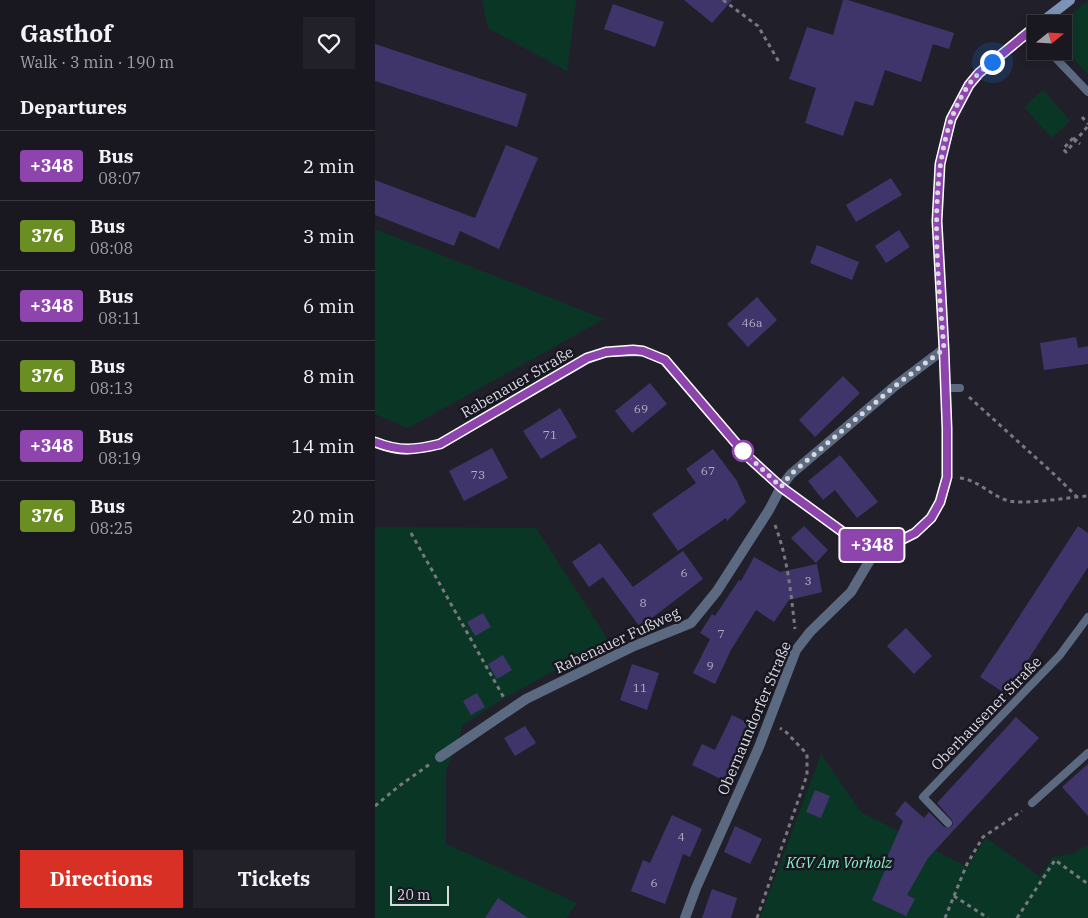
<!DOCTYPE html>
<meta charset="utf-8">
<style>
:root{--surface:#191820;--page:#222129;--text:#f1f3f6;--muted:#9fa0a5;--line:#37373e;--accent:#d93025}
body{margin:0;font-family:"IBM Plex Serif",serif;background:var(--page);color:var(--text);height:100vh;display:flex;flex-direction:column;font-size:19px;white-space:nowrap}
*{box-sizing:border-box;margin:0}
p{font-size:16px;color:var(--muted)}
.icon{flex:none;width:28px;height:28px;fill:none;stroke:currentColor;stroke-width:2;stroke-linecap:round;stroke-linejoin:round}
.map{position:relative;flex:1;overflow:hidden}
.sheet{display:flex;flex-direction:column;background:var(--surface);width:375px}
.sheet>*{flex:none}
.badge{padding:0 10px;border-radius:4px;font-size:18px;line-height:32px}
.needle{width:32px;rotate:72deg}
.tools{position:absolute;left:652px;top:15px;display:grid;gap:10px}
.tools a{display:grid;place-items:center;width:45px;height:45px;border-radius:0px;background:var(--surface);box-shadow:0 2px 8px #0003,0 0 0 1px var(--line);font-size:25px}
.scale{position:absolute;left:15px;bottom:12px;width:59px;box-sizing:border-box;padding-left:5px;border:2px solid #d8d8df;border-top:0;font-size:14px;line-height:18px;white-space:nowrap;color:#d8d8df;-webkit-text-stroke:4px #181721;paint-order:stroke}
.you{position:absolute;width:25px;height:25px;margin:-12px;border:4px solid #fff;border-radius:50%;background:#1a73e8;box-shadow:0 0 0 8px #1a73e833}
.map>.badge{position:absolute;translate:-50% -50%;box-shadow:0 0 0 2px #fff}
h2{padding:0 20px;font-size:19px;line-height:45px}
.round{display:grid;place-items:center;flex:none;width:52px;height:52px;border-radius:0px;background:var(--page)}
.summary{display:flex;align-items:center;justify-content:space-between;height:85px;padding:0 20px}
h1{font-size:24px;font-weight:800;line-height:38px}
.button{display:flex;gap:10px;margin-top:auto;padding:10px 20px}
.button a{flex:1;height:58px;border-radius:0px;background:var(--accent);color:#fff;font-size:20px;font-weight:800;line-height:58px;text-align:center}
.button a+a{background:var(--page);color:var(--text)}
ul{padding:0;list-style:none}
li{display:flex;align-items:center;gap:15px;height:70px;padding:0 20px;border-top:1px solid var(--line)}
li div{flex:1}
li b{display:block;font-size:19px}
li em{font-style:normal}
li .badge{min-width:55px;font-weight:700;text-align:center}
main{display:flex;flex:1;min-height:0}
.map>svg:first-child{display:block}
</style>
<main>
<section class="sheet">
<div class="summary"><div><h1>Gasthof</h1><p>Walk · 3 min · 190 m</p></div><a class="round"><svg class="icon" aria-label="heart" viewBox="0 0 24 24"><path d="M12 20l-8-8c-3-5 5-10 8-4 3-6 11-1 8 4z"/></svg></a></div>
<h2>Departures</h2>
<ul>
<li><span class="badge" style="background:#8e44ad;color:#fff">+348</span><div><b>Bus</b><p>08:07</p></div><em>2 min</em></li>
<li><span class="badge" style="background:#6b8e23;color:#fff">376</span><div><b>Bus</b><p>08:08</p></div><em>3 min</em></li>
<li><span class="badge" style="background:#8e44ad;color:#fff">+348</span><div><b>Bus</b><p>08:11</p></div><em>6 min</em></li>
<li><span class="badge" style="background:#6b8e23;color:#fff">376</span><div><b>Bus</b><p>08:13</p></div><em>8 min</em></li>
<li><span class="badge" style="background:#8e44ad;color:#fff">+348</span><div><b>Bus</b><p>08:19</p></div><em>14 min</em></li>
<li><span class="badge" style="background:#6b8e23;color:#fff">376</span><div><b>Bus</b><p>08:25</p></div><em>20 min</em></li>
</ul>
<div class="button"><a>Directions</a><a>Tickets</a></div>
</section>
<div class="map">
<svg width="713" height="918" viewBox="0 0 713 918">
<rect width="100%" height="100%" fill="#21202a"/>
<g fill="#0a3725">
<path d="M107,0H201L192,71L113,28Z"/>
<path d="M713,1V74L689,49V20Z"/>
<path d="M668,90L695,121L677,138L649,107Z"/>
<path d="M0,229L229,319L33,428L0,414Z"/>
<path d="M0,527L161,528L234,641L129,698L88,725L71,772V844L202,903L191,918H0Z"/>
<path d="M446,754L486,812L592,867L611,838L665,877L678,857L697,854L713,845V918H385Z"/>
</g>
<g fill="#3f356a">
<path d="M309,0H357L337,23Z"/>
<path d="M468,0H473L579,33L574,49L558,44L546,82L510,70L498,106L480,101L468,136L430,123L441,88L414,79L432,27L458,35Z"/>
<path d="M238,4L289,22L280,47L229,29Z"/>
<path d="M0,44L152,94L142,127L0,81Z"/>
<path d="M131,145L163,158L124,249L85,231L79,246L0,215V180L100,218Z"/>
<path d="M516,178L527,195L481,222L471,205Z"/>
<path d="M524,230L535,247L511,263L500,246Z"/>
<path d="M442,245L484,262L477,280L435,263Z"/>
<path d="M382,297L402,320L373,347L352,324Z"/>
<path d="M701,337L703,348L713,346V364L669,370L665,343Z"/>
<path d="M468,376L485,393L440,437L424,420Z"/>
<path d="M275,383L292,404L257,433L240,411Z"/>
<path d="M185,408L202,437L166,459L148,431Z"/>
<path d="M117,448L133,478L89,501L74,471Z"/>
<path d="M338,449L362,481L371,502L352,521L351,518L303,551L277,514L321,483L311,469Z"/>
<path d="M465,455L503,502L482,518L460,490L448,500L433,481Z"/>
<path d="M429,526L453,550L441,563L416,538Z"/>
<path d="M703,526L713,533V567L631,694L605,677Z"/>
<path d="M225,543L258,587L308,551L328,579L265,627L228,577L214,587L197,562Z"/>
<path d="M379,557L405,572L442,564L447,592L414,600L399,622L381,610L356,650L340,684L318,673L335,639L325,633L337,614L340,616L364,580L366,581Z"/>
<path d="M108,613L116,627L100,636L92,622Z"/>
<path d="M531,628L557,656L539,674L512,646Z"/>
<path d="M128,655L137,670L122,679L113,664Z"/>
<path d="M257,664L284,673L272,710L245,700Z"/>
<path d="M102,693L110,707L96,715L88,701Z"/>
<path d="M357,715L381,727L354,783L317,765L327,744L340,750Z"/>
<path d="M641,717L664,738L553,858L532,895L540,899L531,916L497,900L514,861L511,860L528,821L520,814L530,801L549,818L554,812L569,827H576L578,824L577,820L562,803Z"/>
<path d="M150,726L161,743L140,756L129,738Z"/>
<path d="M713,764V816L687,787Z"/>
<path d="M440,790L455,796L446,818L431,812Z"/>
<path d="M297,815L327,829L315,857L308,854L290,904L256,891L268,860L275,863Z"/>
<path d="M360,826L387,839L375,864L349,852Z"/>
<path d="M337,889L362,898L356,918H327Z"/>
<path d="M123,898L153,918H110Z"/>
</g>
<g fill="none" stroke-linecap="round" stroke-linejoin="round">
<g stroke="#787880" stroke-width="3" stroke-dasharray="4 4" stroke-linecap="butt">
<path d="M348,0L383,26L404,62"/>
<path d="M707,117L713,124"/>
<path d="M698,138L688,149L691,152L713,126"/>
<path d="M594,397L681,476L702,497"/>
<path d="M585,478C603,480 614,494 631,500C645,506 694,497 713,496"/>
<path d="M400,525C413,559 416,594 420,629"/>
<path d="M36,533L129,698"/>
<path d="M0,806L24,786L55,764"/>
<path d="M579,896L613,918"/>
<path d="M382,918L432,775V754L411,732L405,728"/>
<path d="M570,918L592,864L608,837L647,811"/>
<path d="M642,918L680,860L713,884"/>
</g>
<g stroke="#5c6a81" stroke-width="8">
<path d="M674,51L713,92"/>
<path d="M570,388H585"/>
<path d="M657,803L713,753"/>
<path d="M573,823L548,797L685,655L713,617"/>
</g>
<path stroke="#5c6a81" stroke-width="10" d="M65,757L151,699L259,646L316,623L342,591L394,510L406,487L416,474L520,386L569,349"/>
<path stroke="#5c6a81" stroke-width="10" d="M310,918L321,888L384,747L421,650L435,632L476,592L495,560L497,545"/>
<g stroke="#7c93b7" stroke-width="10">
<path d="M664,24L695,0"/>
<path d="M0,442C25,453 40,450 65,444L212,359L231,352L268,351L289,360L372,456L406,487L476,538L497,545L523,542L540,533L556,518L565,502L572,477V429L569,349L562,221L565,164L576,119L594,85L604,73L661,26"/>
</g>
<path stroke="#787880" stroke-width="3" stroke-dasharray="4 4" stroke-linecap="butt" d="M698,138L705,144"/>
</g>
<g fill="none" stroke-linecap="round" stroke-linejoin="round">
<defs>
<path id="line" d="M0,442C25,452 40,450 65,444L212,358L231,352L258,350L268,351L290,360L372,456L406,487L476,538L497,545L522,542L540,533L556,518L565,502L572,477V429L569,349L562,221L565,164L576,119L594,85L604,73L661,26"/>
</defs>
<use href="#line" stroke="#fff" stroke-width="11"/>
<use href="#line" stroke="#8e44ad" stroke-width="8"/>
<path stroke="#d8d8df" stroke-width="5" stroke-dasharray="0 9" d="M368,451L406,487L416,474L520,386L569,349C563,272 547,149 595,83C601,75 609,69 617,62"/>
</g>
<circle fill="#fff" stroke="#8e44ad" stroke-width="2.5" cx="368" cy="451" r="10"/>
<g text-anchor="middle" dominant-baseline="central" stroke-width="5" stroke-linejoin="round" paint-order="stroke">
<g font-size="12" fill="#b2afc2">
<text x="377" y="322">46a</text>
<text x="266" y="408">69</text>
<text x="175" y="434">71</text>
<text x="333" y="470">67</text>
<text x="103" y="474">73</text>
<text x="309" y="572">6</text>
<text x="433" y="580">3</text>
<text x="268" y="602">8</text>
<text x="346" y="633">7</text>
<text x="335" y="665">9</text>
<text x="265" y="687">11</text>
<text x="306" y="836">4</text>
<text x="279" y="882">6</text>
</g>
<g font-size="15" fill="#d8d8df" stroke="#181721">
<text transform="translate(142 382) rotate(-30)">Rabenauer Straße</text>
<text transform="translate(242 640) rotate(-25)">Rabenauer Fußweg</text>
<text transform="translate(611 713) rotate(-46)">Oberhausener Straße</text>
<text transform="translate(379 718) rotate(-67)">Obernaundorfer Straße</text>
</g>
<g font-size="15" font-style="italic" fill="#8bf2c2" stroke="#181721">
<text x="464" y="862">KGV Am Vorholz</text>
</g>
</g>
</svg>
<div class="tools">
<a><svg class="needle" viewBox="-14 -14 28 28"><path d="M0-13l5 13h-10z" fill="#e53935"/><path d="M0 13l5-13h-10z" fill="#9fa0a5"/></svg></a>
</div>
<div class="scale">20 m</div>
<div class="you" style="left:617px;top:62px"></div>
<b class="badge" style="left:497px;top:545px;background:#8e44ad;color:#fff">+348</b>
</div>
</main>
